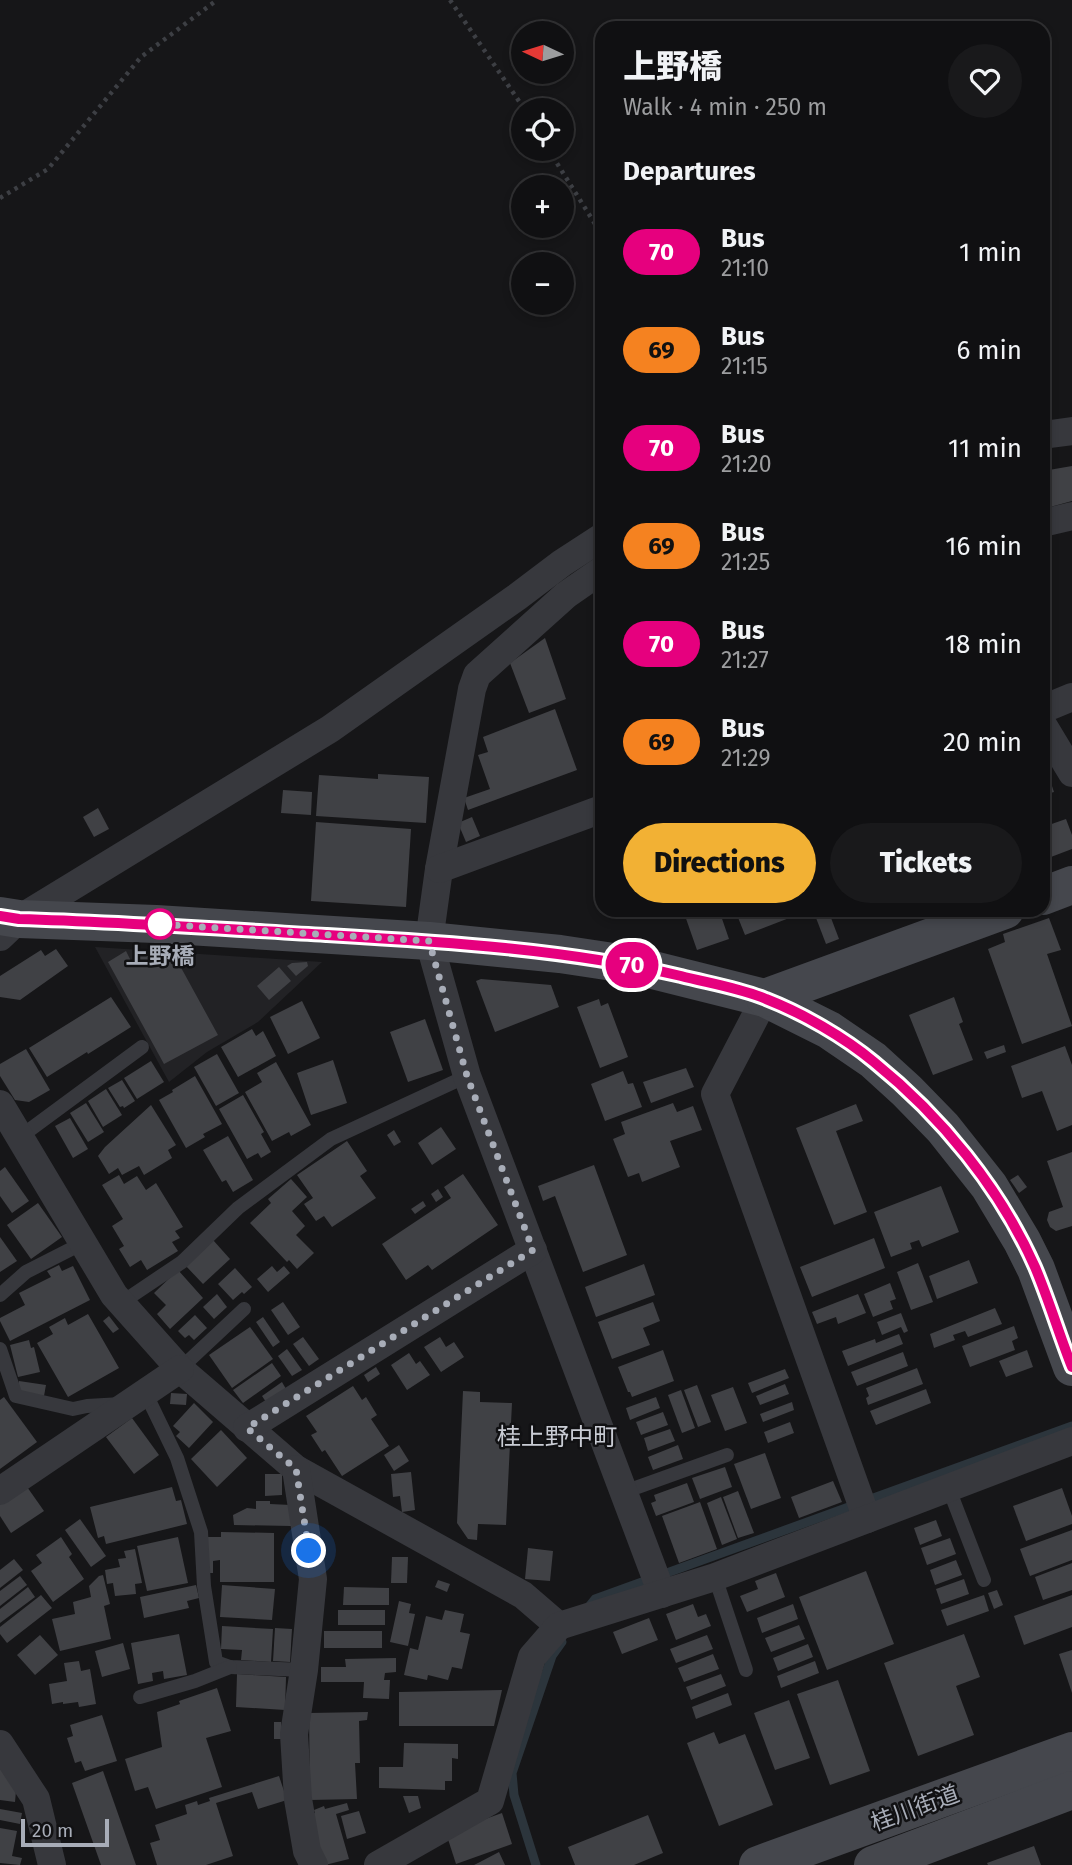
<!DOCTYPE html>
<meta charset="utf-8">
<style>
:root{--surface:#101012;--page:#19191b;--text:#f1f3f6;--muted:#9c9d9f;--line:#303032;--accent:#f2b134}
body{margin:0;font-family:"Fira Sans","Noto Sans JP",sans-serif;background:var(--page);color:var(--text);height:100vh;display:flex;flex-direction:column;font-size:26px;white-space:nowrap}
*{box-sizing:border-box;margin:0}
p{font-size:23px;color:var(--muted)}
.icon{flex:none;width:38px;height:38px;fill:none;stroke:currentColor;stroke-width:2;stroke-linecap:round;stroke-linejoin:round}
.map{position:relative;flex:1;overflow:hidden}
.details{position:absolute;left:595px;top:21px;width:455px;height:896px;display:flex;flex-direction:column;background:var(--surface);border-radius:21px;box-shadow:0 4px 10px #0003,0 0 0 2px var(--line)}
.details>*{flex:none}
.badge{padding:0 14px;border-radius:23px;font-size:24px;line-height:46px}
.needle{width:46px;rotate:274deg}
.tools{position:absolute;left:511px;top:21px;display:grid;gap:14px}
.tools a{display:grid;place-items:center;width:63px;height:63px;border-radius:50%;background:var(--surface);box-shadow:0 4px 10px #0003,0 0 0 2px var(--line);font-size:35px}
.scale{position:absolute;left:21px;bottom:18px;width:88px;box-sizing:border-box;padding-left:7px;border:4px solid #a8adb8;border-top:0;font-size:19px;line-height:24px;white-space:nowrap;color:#a8adb8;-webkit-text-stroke:5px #111113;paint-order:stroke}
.you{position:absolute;width:35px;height:35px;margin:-18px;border:5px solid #fff;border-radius:50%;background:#1a73e8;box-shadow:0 0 0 10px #1a73e833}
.map>.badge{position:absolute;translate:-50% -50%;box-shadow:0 0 0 4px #fff}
h2{padding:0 28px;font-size:26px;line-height:63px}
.round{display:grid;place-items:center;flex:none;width:74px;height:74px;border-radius:37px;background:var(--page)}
.headline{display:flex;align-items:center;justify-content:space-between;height:119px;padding:0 28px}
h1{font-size:33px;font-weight:800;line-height:52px}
.action{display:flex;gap:14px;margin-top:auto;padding:14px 28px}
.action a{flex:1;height:80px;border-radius:42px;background:var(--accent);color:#111;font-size:28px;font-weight:800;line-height:80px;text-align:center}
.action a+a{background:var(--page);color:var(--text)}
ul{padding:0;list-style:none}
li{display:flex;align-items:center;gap:21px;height:98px;padding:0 28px}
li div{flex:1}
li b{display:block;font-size:26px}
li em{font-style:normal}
li .badge{min-width:77px;font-weight:700;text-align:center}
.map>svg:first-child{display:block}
</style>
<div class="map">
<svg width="1072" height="1865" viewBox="0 0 1072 1865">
<rect width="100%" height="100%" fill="#161618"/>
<path fill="#222225" d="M95,947L322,962L258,1022L207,1052L169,1082Z"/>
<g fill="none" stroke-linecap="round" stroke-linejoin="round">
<g stroke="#2c353c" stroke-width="9">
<path d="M587,1609L595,1599L1072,1426"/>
<path d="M536,1865L514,1795L512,1773L552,1656L562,1642"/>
</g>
</g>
<g fill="#404145">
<path d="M1072,466V501L1043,509V471Z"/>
<path d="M545,638L566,699L529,713L510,663Z"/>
<path d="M555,709L577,770L468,810L464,798L490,789L478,755L488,752L483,737Z"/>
<path d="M378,774L429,777L426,823L316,816L319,775L378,779Z"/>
<path d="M1048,774L1054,792L1047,794L1052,808L1043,811V776Z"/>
<path d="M283,790L312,792L311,815L281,813Z"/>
<path d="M98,808L109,829L94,837L83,817Z"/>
<path d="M472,817L480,836L466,842L458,823Z"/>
<path d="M1066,819L1072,835V849L1043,860V827Z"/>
<path d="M316,822L411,829L406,907L311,901Z"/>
<path d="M683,910H719L729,939L697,950Z"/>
<path d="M735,910H810L745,935Z"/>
<path d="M813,910H828L839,939L826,944Z"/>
<path d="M892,910H914L895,918Z"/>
<path d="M1049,918L1061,950L1047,954L1072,1026L1022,1044L988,949L1005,942L1003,934Z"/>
<path d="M56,949L68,966L20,1000L0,997V976L41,950L45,956Z"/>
<path d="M126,951L131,961L149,951L155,962L173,953L218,1035L164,1064L108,962Z"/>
<path d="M307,962L308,966L296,976L287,966L292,963Z"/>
<path d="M279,967L291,981L269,1000L257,986Z"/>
<path d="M481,979L551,985L559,1007L495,1032L476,981Z"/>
<path d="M111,997L131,1027L88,1054L87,1052L47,1077L29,1048Z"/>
<path d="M954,997L963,1022L959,1024L973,1060L933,1075L909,1015Z"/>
<path d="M599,999L601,1006L608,1003L628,1057L600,1068L577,1007Z"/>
<path d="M302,1001L320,1038L288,1054L270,1017Z"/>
<path d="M425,1019L443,1070L408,1082L390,1032Z"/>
<path d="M252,1029L256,1036L263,1031L276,1056L238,1077L221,1047Z"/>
<path d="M1004,1045L1006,1052L987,1059L984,1052Z"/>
<path d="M1065,1046L1072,1065V1125L1057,1131L1042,1091L1022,1098L1011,1066Z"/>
<path d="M26,1049L50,1090L29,1102L15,1100L0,1076V1064Z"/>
<path d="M217,1054L239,1093L216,1106L194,1067Z"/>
<path d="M333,1060L347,1103L311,1115L297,1073Z"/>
<path d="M151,1061L164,1082L137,1099L124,1078Z"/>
<path d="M276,1062L311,1125L291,1136L289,1132L272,1141L245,1092L262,1082L257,1073Z"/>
<path d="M686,1068L694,1087L651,1103L643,1082Z"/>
<path d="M623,1071L628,1084L633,1083L642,1107L605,1121L591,1084Z"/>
<path d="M195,1076L222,1124L203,1134L205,1137L186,1148L159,1100L173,1092L172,1090Z"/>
<path d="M122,1080L135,1101L124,1108L123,1106L120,1107L108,1088Z"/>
<path d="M106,1089L122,1115L103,1127L88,1101Z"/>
<path d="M243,1095L264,1132L261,1134L271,1152L261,1158L258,1153L247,1159L219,1109Z"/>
<path d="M86,1103L104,1132L88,1142L70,1113Z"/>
<path d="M673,1103L677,1112L693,1106L702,1130L670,1141L680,1167L642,1182L639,1173L628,1177L613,1139L625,1134L621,1122Z"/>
<path d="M856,1104L863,1121L836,1131L867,1212L834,1225L796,1128Z"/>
<path d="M151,1105L176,1145L168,1150L172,1158L144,1175L139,1166L122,1175L118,1168L109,1174L98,1156L105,1147Z"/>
<path d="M70,1118L88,1149L73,1158L55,1126Z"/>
<path d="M441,1127L456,1149L432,1165L418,1143Z"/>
<path d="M394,1130L401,1142L394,1146L387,1135Z"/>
<path d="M228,1136L253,1180L233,1192L226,1180L222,1182L203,1150Z"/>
<path d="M347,1141L367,1171L360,1176L376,1198L332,1227L324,1216L316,1221L304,1204L313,1198L297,1175Z"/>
<path d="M1072,1152V1226L1056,1231L1050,1227L1047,1220L1049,1212L1063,1207L1047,1161Z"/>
<path d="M594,1165L627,1255L583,1272L555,1196L543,1201L538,1186Z"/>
<path d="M5,1167L29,1201L12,1213L0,1196V1171Z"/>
<path d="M463,1174L498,1225L432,1270L428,1265L406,1280L382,1244L451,1198L444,1187Z"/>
<path d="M119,1175L124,1184L137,1176L146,1190L156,1183L183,1227L175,1231L180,1238L172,1242L178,1251L147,1270L141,1260L130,1267L119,1249L124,1246L112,1226L123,1219L102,1185Z"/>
<path d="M1018,1175L1027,1187L1019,1193L1010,1180Z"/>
<path d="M291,1179L307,1197L292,1211L305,1226L296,1235L314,1253L297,1269L289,1260L287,1262L250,1223L271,1203L268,1199Z"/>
<path d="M941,1186L959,1232L922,1247L919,1240L910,1243L912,1249L891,1257L874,1212Z"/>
<path d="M438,1189L443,1197L436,1202L431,1194Z"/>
<path d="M423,1201L426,1206L415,1214L411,1209Z"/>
<path d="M38,1203L62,1237L31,1259L7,1225Z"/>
<path d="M0,1237L17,1261L0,1272Z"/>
<path d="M874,1238L885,1268L812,1297L800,1267Z"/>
<path d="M213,1240L230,1259L203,1284L185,1265Z"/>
<path d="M969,1260L978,1283L937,1299L929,1276Z"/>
<path d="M918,1263L933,1302L911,1310L897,1272Z"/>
<path d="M644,1264L655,1295L596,1317L585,1287Z"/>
<path d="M59,1265L62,1271L73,1266L90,1300L10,1341L0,1321V1318L25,1305L19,1293L51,1277L47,1271Z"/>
<path d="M272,1266L277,1272L284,1266L290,1273L268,1292L257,1279Z"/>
<path d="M235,1268L252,1287L244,1294L242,1292L233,1300L218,1284Z"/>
<path d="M178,1270L203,1298L170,1329L157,1314L166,1305L154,1293Z"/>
<path d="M890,1283L896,1299L890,1301L893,1309L873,1317L864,1294Z"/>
<path d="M217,1294L227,1307L214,1319L203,1307Z"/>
<path d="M858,1294L866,1313L838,1324L836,1317L817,1324L812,1312Z"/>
<path d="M283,1302L300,1327L288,1335L271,1310Z"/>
<path d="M653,1302L660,1321L643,1328L650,1345L612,1359L598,1322Z"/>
<path d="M995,1308L1002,1324L968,1337L965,1331L953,1335L955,1340L934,1348L930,1334Z"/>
<path d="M901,1313L908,1331L904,1333L901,1327L882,1335L877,1322Z"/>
<path d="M88,1314L119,1368L68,1397L37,1343L53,1334L49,1327L65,1318L68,1325Z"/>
<path d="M195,1315L207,1328L194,1340L189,1335L185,1338L178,1331Z"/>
<path d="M109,1316L119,1329L113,1333L103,1321Z"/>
<path d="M263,1317L280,1342L273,1347L256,1322Z"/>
<path d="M1014,1326L1018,1338L1012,1341L1015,1350L970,1367L962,1346Z"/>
<path d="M250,1327L273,1359L232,1388L209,1355Z"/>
<path d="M899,1334L903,1344L848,1366L842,1351L875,1339L876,1343Z"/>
<path d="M303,1337L319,1359L309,1366L293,1344Z"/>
<path d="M440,1337L446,1347L454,1342L464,1357L441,1372L424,1347Z"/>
<path d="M29,1340L31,1348L34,1347L40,1372L18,1377L10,1345Z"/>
<path d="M287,1349L302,1370L292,1376L278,1356Z"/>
<path d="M663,1350L674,1381L632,1397L630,1392H628L618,1367Z"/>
<path d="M1027,1350L1033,1367L1006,1377L999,1361Z"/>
<path d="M903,1352L908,1366L857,1386L851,1372Z"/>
<path d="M409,1353L416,1364L420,1361L430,1375L407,1390L391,1365Z"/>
<path d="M272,1363L281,1376L243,1403L233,1390Z"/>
<path d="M376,1367L380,1374L368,1382L364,1375Z"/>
<path d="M917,1368L923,1384L868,1405L866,1398L869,1396L866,1388Z"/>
<path d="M785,1369L789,1378L752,1393L748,1383Z"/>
<path d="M19,1381L46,1385L44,1396L17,1392Z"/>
<path d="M282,1382L286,1389L266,1402L262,1396Z"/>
<path d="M785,1384L789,1394L760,1405L756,1396Z"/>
<path d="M697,1385L711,1422L698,1427L684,1390Z"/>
<path d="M353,1386L362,1400L366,1397L377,1415L371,1419L389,1446L342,1476L325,1450L322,1452L311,1435L317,1432L306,1416Z"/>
<path d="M733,1387L747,1423L725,1431L711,1395Z"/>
<path d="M926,1389L931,1403L876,1425L870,1411Z"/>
<path d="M681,1390L695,1428L682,1433L668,1395Z"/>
<path d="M463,1391L480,1392V1402L512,1403L506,1525L478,1524L477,1540L468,1539L457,1523Z"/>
<path d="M171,1393L187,1394L186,1405L170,1404Z"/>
<path d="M4,1397L37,1442L0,1469V1400Z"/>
<path d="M656,1397L660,1408L630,1420L626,1408Z"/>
<path d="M792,1402L794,1410L763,1422L760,1414Z"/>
<path d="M194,1403L213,1422L189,1448L176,1436L180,1432L173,1426Z"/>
<path d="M663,1412L668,1425L641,1435L636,1422Z"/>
<path d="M132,1418L159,1455L134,1474L106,1437Z"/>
<path d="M790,1422L794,1433L768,1443L764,1432Z"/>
<path d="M670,1429L675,1441L648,1451L644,1438Z"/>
<path d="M221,1430L247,1458L217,1487L191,1459Z"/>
<path d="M399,1445L409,1461L394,1471L384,1455Z"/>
<path d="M678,1445L683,1459L653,1470L648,1457Z"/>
<path d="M765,1453L781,1498L751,1509L734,1464Z"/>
<path d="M725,1467L732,1487L700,1499L692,1478Z"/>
<path d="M411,1472L415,1510L402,1512L400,1496L393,1497L391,1474Z"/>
<path d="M265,1474H282V1495L265,1496Z"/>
<path d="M833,1481L842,1502L799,1518L791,1497Z"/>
<path d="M687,1483L694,1502L656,1516L651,1503L656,1501L654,1495Z"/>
<path d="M25,1484L44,1511L11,1533L0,1516V1501Z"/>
<path d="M172,1487L176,1501L181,1500L187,1524L106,1544L104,1536L98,1538L90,1507Z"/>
<path d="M1062,1488L1072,1516V1524L1026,1541L1013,1506Z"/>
<path d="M738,1491L754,1533L738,1538L723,1497Z"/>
<path d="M721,1497L737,1539L722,1545L707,1503Z"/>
<path d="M256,1501H270V1504L291,1505V1526L234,1525L233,1515L247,1508L256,1509Z"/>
<path d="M700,1502L717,1549L679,1563L662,1516Z"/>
<path d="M80,1519L106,1556L91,1567L65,1530Z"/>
<path d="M936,1520L942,1536L920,1545L914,1528Z"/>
<path d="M1072,1530V1560L1030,1576L1020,1549Z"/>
<path d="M221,1532L274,1533V1582H220V1560L213,1561V1573H208V1537H221Z"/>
<path d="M61,1537L72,1554L69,1557L84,1579L53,1602L31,1571L42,1563L36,1555Z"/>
<path d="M178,1537L188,1583L147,1591L137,1546Z"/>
<path d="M950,1538L956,1554L927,1565L921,1548Z"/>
<path d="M528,1548L553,1551L550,1581L525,1579Z"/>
<path d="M135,1549L142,1583L135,1584L136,1594L115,1596L113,1583L107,1584L105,1570L120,1567L118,1559L126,1558L124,1551Z"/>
<path d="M392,1557H408L407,1583H391Z"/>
<path d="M14,1559L23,1570L0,1588V1570Z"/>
<path d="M956,1560L962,1575L935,1585L930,1570Z"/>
<path d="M1072,1563V1590L1043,1600L1035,1577Z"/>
<path d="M866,1571L894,1644L827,1670L799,1597Z"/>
<path d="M776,1573L785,1597L747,1612L740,1596L758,1589L755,1581Z"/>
<path d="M103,1575L110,1604L104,1606L111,1639L60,1651L52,1619L75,1614L73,1602L91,1597L89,1586L99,1576Z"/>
<path d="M20,1576L27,1585L0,1606V1591Z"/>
<path d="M964,1579L969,1594L941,1604L936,1589Z"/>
<path d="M438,1580L450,1584L447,1592L435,1587Z"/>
<path d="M196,1585L199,1598L187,1601L189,1608L144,1618L140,1597Z"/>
<path d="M222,1585L275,1589L272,1620L220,1617Z"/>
<path d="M28,1587L35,1597L0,1623V1609Z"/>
<path d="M344,1587L389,1588V1605H343Z"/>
<path d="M997,1590L1003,1605L994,1609L988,1593Z"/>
<path d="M41,1595L52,1608L7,1643L0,1634V1627Z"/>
<path d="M984,1595L989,1611L947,1626L941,1610Z"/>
<path d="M1072,1595V1627L1024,1645L1014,1616Z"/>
<path d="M399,1601L411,1604L409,1613L415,1614L408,1646L390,1642Z"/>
<path d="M693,1604L698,1617L706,1614L711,1626L676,1640L666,1614Z"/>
<path d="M793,1604L798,1619L762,1633L757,1618Z"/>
<rect x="338" y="1610" width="47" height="15"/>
<path d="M445,1610L464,1614L460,1632L470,1634L462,1669L452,1667L448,1680L428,1675L427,1680L404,1675L410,1648L418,1650L426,1616L442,1620Z"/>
<path d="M649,1618L658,1640L622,1654L613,1632Z"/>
<path d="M799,1625L805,1639L771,1652L765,1638Z"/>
<path d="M222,1626L273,1629L271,1662L241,1660L242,1650L221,1649Z"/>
<path d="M275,1628L292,1629L290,1662L273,1661Z"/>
<rect x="324" y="1631" width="58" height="17"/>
<path d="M179,1634L187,1675L164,1679L163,1671L152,1673L153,1681L138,1684L131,1643Z"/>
<path d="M964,1634L980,1677L956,1686L974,1735L918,1756L884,1663Z"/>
<path d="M40,1635L58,1655L35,1675L17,1655Z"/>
<path d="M707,1635L713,1649L676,1663L670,1649Z"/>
<path d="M123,1643L130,1669L102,1677L95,1651Z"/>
<path d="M808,1644L813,1657L778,1671L773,1658Z"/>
<path d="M1072,1650V1693L1059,1654Z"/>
<path d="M713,1654L719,1669L684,1682L678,1668Z"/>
<path d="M396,1658V1672L385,1673L384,1680H390L389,1699L363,1698L364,1682H321V1667H346L345,1659Z"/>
<path d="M79,1661L81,1671L90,1669L96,1704L79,1707L78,1702L63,1704V1702L52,1704L49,1684L67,1681L64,1663Z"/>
<path d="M815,1661L819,1673L781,1688L777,1676Z"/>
<path d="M237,1674L286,1677L285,1710L236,1707Z"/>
<path d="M721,1674L726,1686L691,1700L686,1687Z"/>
<path d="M838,1680L870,1771L830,1785L797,1694Z"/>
<path d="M217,1688L231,1731L206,1738L222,1787L156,1809L148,1787L135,1791L125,1759L162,1747L157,1712L180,1704L179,1701Z"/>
<path d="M502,1690L494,1726H399V1692Z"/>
<path d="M728,1693L732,1705L696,1719L692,1707Z"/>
<path d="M789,1700L810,1758L775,1770L754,1713Z"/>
<path d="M368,1712L367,1720L359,1721L360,1763H355L357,1799L310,1800L309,1713Z"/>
<path d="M102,1715L117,1761L85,1771L81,1761L75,1763L67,1738L73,1736L70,1725Z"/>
<path d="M274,1722H281L282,1739H274Z"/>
<path d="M714,1732L719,1744L745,1734L773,1805L719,1826L687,1743Z"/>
<path d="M404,1743L458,1744V1759L452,1758V1781H445V1790L379,1788V1767H403Z"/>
<path d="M0,1768L16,1791L15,1802L0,1800Z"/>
<path d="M103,1771L136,1865H101L72,1783Z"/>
<path d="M279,1776L287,1800L258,1809L252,1792L216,1803L233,1856L206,1865H157L150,1843L160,1840L155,1825L187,1814L185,1805L197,1801L198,1805L210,1801L209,1798Z"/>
<path d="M403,1796H418L421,1808L409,1813Z"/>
<path d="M347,1803L349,1810L336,1814L349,1859L325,1865L309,1815L315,1813L314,1810L324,1806L325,1809Z"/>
<path d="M0,1809L22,1813L20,1824L0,1820Z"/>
<path d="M359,1811L366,1833L347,1839L341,1816Z"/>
<path d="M502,1813L512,1844L456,1864L446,1833Z"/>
<path d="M648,1815L663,1853L634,1865H575L568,1847Z"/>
<path d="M0,1828L17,1831L12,1856L22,1858L20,1865L0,1863Z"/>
<path d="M1034,1846L1041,1865H988L987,1863Z"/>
<path d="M499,1852L505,1865H474L480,1862Z"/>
</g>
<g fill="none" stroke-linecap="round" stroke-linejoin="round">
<g stroke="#3d3f44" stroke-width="4.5" stroke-dasharray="3.5 5" stroke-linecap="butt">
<path d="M450,0L525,110"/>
<path d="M548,149L602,235"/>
<path d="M0,198L48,169L141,57L217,0"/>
</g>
<g stroke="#37383d" stroke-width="14">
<path d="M20,1137L142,1047"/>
<path d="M0,1295L26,1272L83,1243"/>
<path d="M121,1303L182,1262L238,1208L331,1139L467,1076"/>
<path d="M0,1349L16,1396L73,1409L87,1406L122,1404"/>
<path d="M180,1369L244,1309"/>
<path d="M145,1392L177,1458L201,1532L204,1586L216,1662L230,1667L304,1670"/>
<path d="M949,1489L984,1580"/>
<path d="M624,1492L727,1455"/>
<path d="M715,1577L746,1670"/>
<path d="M140,1697L195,1681L230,1667"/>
</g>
<g stroke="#37383d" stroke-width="28">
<path d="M1043,435L1072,431"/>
<path d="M1043,523L1072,516"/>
<path d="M602,570L566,595L477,675L472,689L439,869L429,941L467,1076L662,1594"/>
<path d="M1043,709L1072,697"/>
<path d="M1043,725L1072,773"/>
<path d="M439,869L602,809"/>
<path d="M0,937L19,919L330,729L517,597L562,563L602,537"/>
<path d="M765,998L715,1094L867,1519"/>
<path d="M0,1104L114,1295L180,1369L296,1469L523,1595L559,1626"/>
<path d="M247,1428L533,1250"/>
<path d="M296,1469L313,1579L304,1670L294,1734L298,1799L307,1851L314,1865"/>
<path d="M0,1491L180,1369"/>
<path d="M0,1744L36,1799L52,1865"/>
<path d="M378,1865L490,1801L532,1657L559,1626L715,1577L1072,1441"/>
</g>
<g stroke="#45474d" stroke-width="38">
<path d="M1043,896L1072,885"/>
<path d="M0,916L19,919L156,924L429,941L560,954L633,965L765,998L829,1030L873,1060L907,1091L943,1128L989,1186L1022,1241L1036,1269L1072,1367"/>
<path d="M765,998L1005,910"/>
<path d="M758,1865L1072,1751"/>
<path d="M873,1865L1072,1790"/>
</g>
</g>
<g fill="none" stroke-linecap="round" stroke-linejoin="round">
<defs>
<path id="line" d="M0,916L19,919C122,922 224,929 326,935C445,942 565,949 681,976C708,983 740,988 766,999C802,1013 844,1037 874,1062C941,1116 1000,1188 1035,1267C1049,1300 1059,1334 1072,1367"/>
</defs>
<use href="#line" stroke="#fff" stroke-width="16"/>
<use href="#line" stroke="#e6007e" stroke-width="10"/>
<path stroke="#a8adb8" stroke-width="7" stroke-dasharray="0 12.6" d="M160,924H156L429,941L467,1076L533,1250L247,1428L296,1469L309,1551"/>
</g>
<circle fill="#fff" stroke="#e6007e" stroke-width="3.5" cx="160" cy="924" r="14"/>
<g text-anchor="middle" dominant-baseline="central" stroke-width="5" stroke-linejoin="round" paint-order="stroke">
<g font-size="23" font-weight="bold" fill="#a8adb8" stroke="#111113">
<text x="160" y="956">上野橋</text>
</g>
<g font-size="23" fill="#a8adb8" stroke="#111113">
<text transform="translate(915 1808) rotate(-20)">桂川街道</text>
</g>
<g font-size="24" fill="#c9ccd4" stroke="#111113">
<text x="557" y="1437">桂上野中町</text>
</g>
</g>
</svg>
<div class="tools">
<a><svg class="needle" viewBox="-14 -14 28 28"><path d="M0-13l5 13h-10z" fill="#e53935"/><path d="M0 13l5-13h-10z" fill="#9c9d9f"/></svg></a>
<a><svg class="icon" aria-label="locate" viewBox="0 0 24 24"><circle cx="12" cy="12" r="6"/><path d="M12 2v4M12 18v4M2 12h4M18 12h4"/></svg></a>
<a>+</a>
<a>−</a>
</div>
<div class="scale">20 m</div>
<div class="you" style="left:309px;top:1551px"></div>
<b class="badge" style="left:632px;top:965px;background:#e6007e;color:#fff">70</b>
<section class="details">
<div class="headline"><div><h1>上野橋</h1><p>Walk · 4 min · 250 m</p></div><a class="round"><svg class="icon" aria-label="heart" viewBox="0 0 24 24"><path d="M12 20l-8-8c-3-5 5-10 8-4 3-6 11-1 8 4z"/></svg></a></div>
<h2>Departures</h2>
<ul>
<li><span class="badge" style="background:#e6007e;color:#fff">70</span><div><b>Bus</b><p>21:10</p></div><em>1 min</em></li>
<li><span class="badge" style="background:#f58220;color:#111">69</span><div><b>Bus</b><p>21:15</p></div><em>6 min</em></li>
<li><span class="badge" style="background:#e6007e;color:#fff">70</span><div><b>Bus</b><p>21:20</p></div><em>11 min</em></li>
<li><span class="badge" style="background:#f58220;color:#111">69</span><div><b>Bus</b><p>21:25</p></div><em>16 min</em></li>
<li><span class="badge" style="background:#e6007e;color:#fff">70</span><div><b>Bus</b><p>21:27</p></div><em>18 min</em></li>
<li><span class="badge" style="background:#f58220;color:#111">69</span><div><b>Bus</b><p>21:29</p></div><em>20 min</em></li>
</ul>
<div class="action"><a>Directions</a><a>Tickets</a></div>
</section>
</div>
